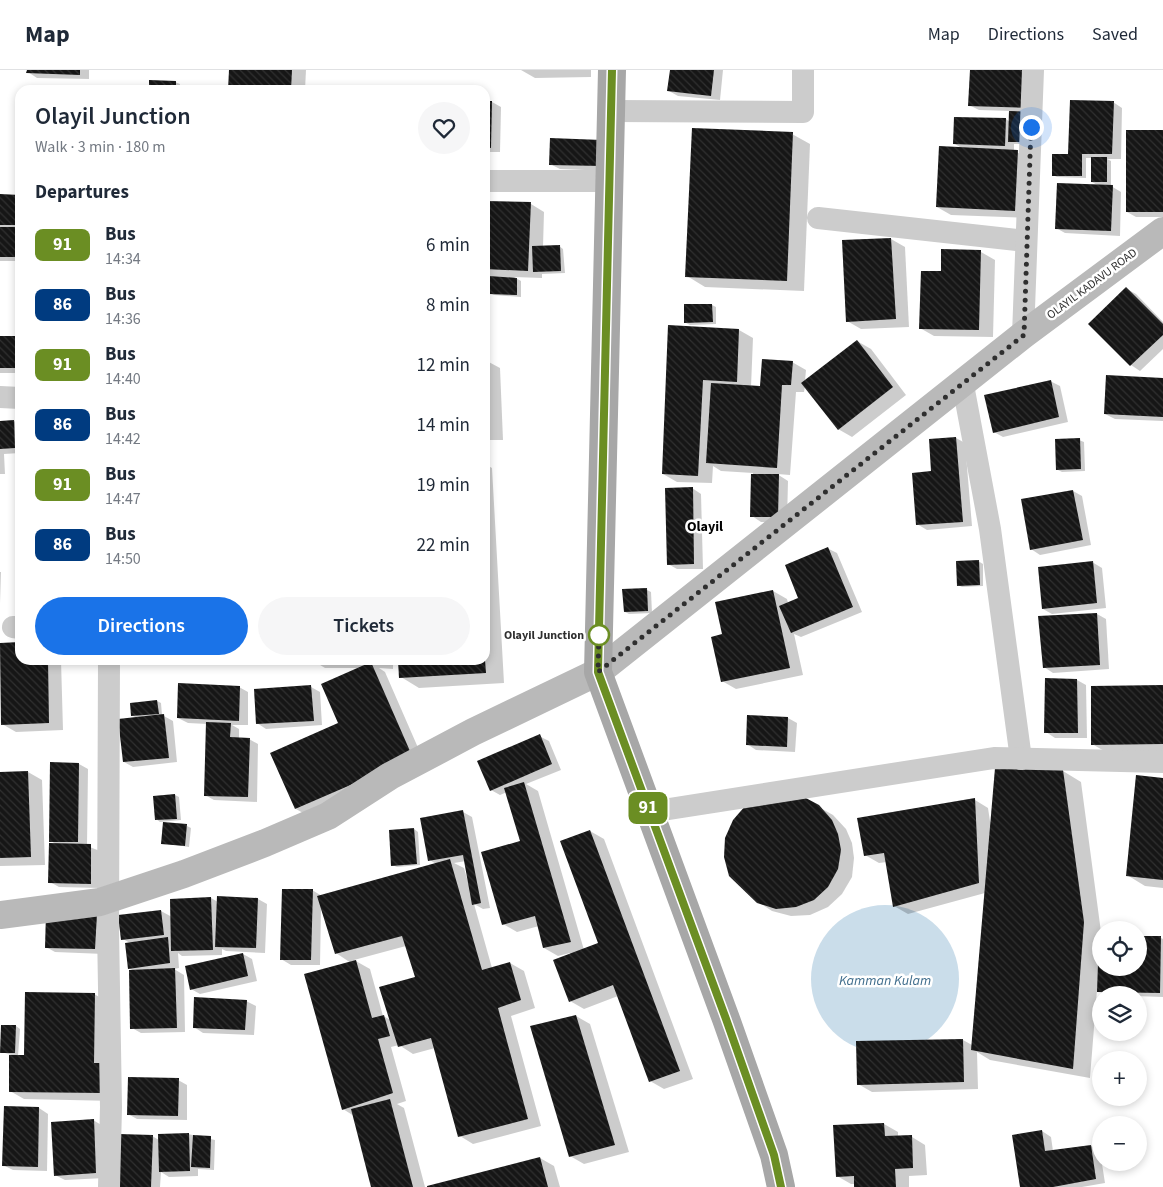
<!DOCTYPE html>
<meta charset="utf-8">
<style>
:root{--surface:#fff;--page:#f6f6f7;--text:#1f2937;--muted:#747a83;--line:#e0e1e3;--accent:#1a73e8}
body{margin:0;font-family:"Source Sans 3",sans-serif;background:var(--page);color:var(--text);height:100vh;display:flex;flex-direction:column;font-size:19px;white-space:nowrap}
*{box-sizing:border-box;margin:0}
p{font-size:16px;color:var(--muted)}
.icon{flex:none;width:28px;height:28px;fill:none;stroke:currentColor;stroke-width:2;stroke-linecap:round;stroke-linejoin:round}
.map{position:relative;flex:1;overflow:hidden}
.side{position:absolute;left:15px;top:15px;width:475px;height:580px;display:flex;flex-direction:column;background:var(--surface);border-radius:15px;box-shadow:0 2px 8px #0003}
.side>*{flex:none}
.badge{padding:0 10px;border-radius:8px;font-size:18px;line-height:32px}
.tools{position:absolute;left:1092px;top:851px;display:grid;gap:10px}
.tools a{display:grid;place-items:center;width:55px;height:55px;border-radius:50%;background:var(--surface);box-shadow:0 2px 8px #0003;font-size:25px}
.you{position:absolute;width:25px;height:25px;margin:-12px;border:4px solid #fff;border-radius:50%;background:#1a73e8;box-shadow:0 0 0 8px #1a73e833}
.map>.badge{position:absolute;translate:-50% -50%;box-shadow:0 0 0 2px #fff}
h2{padding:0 20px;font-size:19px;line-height:45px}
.round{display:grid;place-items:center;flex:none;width:52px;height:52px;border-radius:26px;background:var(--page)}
.summary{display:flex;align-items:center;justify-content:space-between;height:85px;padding:0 20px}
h1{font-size:24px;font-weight:600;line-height:38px}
.button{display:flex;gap:10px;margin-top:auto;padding:10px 20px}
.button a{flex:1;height:58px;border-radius:30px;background:var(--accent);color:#fff;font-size:20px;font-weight:600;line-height:58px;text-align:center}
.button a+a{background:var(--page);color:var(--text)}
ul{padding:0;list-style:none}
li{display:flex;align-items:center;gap:15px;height:60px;padding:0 20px}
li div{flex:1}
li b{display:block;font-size:19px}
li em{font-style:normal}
li .badge{min-width:55px;font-weight:700;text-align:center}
header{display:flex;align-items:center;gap:30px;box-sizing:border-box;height:70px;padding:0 25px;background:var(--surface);border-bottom:1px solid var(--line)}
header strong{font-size:24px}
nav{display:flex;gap:28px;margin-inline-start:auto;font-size:18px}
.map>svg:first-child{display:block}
</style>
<header>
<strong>Map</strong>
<nav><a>Map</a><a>Directions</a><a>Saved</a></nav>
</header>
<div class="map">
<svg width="1163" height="1117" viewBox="0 0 1163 1117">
<defs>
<pattern id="building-back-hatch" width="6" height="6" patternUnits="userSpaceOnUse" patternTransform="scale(1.25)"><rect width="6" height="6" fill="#161616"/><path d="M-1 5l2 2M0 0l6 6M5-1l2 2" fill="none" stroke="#303030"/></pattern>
</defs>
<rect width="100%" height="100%" fill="#fff"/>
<circle fill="#caddea" cx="885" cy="909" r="74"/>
<g fill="#0003" fill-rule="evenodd">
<path d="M28,0H89V9L37,8L28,2Z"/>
<path d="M230,0H306L305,20H230Z"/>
<path d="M521,0H591V7L535,8Z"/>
<path d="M671,0H723L720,30L678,26L669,21Z"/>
<path d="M971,0L1040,42L1038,74H1014V81L1032,89L1029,148L951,145L937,137L963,79L955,74L1006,49L1010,52V41L979,40L969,35Z"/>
<path d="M175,12L180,14L179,20H150Z"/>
<path d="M485,32H492L501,37L500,82H485Z"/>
<path d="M1113,32L1122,38L1121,89H1107L1111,91V116L1121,122L1120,166L1065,163L1056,158L1099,116L1092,112V88H1086V108L1057,107L1053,105L1074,85Z"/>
<path d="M1163,61V147H1136L1127,142Z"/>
<path d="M792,64L810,74L804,221L705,217L687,206Z"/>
<path d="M551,69L610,101L560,99L550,94Z"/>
<path d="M0,125L20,126V191H0Z"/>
<path d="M485,132L531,134L544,142L543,177L559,176L563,179L565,203L542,204V208L514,207L521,211V227L494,225L490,223L491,206H485Z"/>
<path d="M891,169L905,177L909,257L861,259L847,251L843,171Z"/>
<path d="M981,182L995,190L993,267L934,266L920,258L942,202Z"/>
<path d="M1127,219L1136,224L1163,252V279L1140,301L1131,295L1090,254Z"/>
<path d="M712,235L716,237V254L690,255L686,253Z"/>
<path d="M669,256L739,260L753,268L751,317H761L792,292L806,300L805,311L857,271L871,279L906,325L852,367L838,359L805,316L804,322H796L790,405L777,404L788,411L787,452H761L752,446L753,403L721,401L713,396L712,413L677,412L663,404Z"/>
<path d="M20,267V303H0V268Z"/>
<path d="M485,290L500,298L503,370H485Z"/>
<path d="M1163,309V351L1115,349L1105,344Z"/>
<path d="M1050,311L1060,316L1068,352L1003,367L994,362Z"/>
<path d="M14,351L20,355V383L4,384L5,404H0V352Z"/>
<path d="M956,368L965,373L972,456L927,460L917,454L933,403Z"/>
<path d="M1079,370L1084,372L1085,401L1062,402L1058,400Z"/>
<path d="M485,394L492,398L504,613L419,618L401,607L400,590H485Z"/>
<path d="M692,418L701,424L703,499H677L668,494Z"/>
<path d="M1073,421L1082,426L1091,475L1040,485L1031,479Z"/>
<path d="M827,478L837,483L862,542L801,567L794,564L803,605L736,619L722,611L724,565L773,521L787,529L788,533L800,528Z"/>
<path d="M978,491L983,494V516L962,517L958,515Z"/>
<path d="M1092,492L1102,498L1106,538L1052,544L1043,539Z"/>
<path d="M0,502H1L0,533Z"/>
<path d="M647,520L651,522L652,543L629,544L625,542Z"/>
<path d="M1097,544L1106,549L1109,599L1053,603L1044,597L1039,547Z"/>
<path d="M20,573V590H61L63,660L16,662L2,654L0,574Z"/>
<path d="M216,590H285V593L224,595Z"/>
<path d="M312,590H393V599L379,598L385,602L426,696L310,747L296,739L340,654L361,598H325Z"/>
<path d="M1077,610L1086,615L1087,668H1055L1046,662Z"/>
<path d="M1163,616V681L1106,682L1092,674Z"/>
<path d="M239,617L248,622V655H232L239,659V668L249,669L258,674L257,732L214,730L205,725L207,654L188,653L178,648Z"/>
<path d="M311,617L320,622L322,655L266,659L257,653Z"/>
<path d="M157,631L161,633L162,645L173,651L177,692L133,697L124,692L137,648L133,646Z"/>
<path d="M788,648L797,653L795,682L756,680L747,674Z"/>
<path d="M539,666L549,671L561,700L526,714L538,721L584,880L600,874L590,761L604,769L693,1009L664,1019L650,1011L618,926L584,939L570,931V883L558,886L544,878L539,856L517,862L503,854L522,771L507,722L500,725L491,720Z"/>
<path d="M52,694H79L88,699L87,776L100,781V818L59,817L50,812L57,775L51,771Z"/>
<path d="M1063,701L1081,712L1101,862V898H1139V867L1161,868L1163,869V927L1106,925L1097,920L1090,1008L990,990L977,982L978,1019L872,1022L858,1014L857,973L963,970L972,975L985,823L908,844L894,836L887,792L879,793L865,785L975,730L988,738L991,758Z"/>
<path d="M28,702L42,710L45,795L0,796V703Z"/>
<path d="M1163,709V818L1145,816L1127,805Z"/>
<path d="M175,725L179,727L181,750L160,752L156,749Z"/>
<path d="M801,727L833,745L846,759L852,773L854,788L852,807L842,824L828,837L810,845L791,846L772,841L758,832Z"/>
<path d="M463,742L472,747L490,838L483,839L474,834L492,898L510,893L524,901L535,938L511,946L541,1056L473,1074L460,1066L435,978L413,984L399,975L391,977L406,1031L397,1034L404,1038L425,1117H373L354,1046L343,1039L351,893L336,883L321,838L320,895H291L281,889L312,820L322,826L436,794L430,790ZM466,791L469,811L468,812L464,798L454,793ZM406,876L416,908L391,950L383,946L370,899L354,890Z"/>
<path d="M187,756L191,758L189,777L163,773Z"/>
<path d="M414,759L418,762L420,795L397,797L392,795Z"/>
<path d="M211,828L218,832L258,829L267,834L265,883L226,881L222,879V885L182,886L178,883L179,898L174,899L184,905L185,962L141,963L132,958L134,901L129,898L130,873L123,869L161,841L172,847L171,830Z"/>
<path d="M96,845L105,850L104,884L55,882L46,877Z"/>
<path d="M243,884L252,889L257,911L200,924L191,919Z"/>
<path d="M94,924L108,932L115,1031L24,1029L10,1021L11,985L2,982L16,956L20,959L18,986H25Z"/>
<path d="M246,931L256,936L254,965L203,963L194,957Z"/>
<path d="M576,946L590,954L629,1082L584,1094L570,1086Z"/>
<path d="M178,1010L187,1015V1050L137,1049L128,1044Z"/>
<path d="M5,1038H39L48,1044L47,1101L13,1100L3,1095Z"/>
<path d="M93,1050L103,1056L105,1108L65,1110L55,1105Z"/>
<path d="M884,1054L898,1062V1067H912L925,1075L927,1105L909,1106V1117H855V1114H851L837,1106Z"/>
<path d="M1042,1061L1051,1067L1053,1081L1091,1076L1100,1081L1105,1113L1082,1117H1021Z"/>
<path d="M188,1064L215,1070L214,1100L198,1099V1106L169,1107L161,1102L160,1117H119L152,1066L159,1070Z"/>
<path d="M540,1088L554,1096L560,1117H429Z"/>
</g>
<g fill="url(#building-back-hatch)">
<path d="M27,0H80V5L26,3Z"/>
<path d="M229,0H292L291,20H228Z"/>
<path d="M670,0H714L711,26L667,21Z"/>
<path d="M970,0H1032L1031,38L968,36Z"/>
<path d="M149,10L176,11V20H149Z"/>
<path d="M365,16L417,17V20H365Z"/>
<path d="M1070,30L1114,31L1112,84H1082V106H1052V84H1068Z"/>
<path d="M485,31H492L491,78H485Z"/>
<path d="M1009,41L1035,42L1034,72H1008Z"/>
<path d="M954,47L1006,48L1005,76L953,74Z"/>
<path d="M692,58L793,62L787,211L685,207Z"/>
<rect x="1126" y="60" width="37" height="82"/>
<path d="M550,68L602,70V96L549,95Z"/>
<path d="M939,76L1018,80L1015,141L936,137Z"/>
<rect x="1091" y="87" width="16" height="25"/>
<path d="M1057,113L1113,115L1111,161L1055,159Z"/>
<path d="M0,124L20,125V155H0Z"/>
<path d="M485,131L531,132L528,201L485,199Z"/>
<rect x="0" y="157" width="20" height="30"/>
<path d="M891,168L896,249L846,252L842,170Z"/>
<path d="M560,175L561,201L533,202L532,176Z"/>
<path d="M941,179L981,180L979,260L919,259L921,201H941Z"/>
<path d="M489,206L517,208V225L489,224Z"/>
<path d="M1126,217L1163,254V265L1130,296L1088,254Z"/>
<path d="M684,234H712L713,252L684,253Z"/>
<path d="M668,255L739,259L737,312L703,310L698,406L662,404Z"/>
<rect x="0" y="266" width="20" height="32"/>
<path d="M857,270L893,317L838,360L801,313Z"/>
<path d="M485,288H487L489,363H485Z"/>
<path d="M762,289L793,291L791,315H782L777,398L706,393L711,313L760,316Z"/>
<path d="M1106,305L1163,308V347L1104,344Z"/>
<path d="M1051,310L1059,347L993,363L984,325Z"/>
<path d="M14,350L15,378L0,379V351Z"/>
<path d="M956,367L963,452L916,455L912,403L931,401L929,369Z"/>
<path d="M1080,368L1081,399L1056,400L1055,369Z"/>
<path d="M751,404H779L778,447H750Z"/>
<path d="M693,417L694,494L667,495L665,418Z"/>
<path d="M1073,420L1083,470L1030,480L1021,429Z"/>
<path d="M17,446H20V551H15Z"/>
<path d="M828,477L853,537L791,563L779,536L798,528L785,495Z"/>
<path d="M979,490L980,515L957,516L956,491Z"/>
<path d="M1093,491L1097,533L1042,539L1038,497Z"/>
<path d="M647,518L648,541L624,542L622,519Z"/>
<path d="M773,520L790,598L721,612L711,567L722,564L715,532Z"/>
<path d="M1097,543L1100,595L1043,598L1038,546Z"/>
<path d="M20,572V590H48L49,653L1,655L0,573Z"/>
<path d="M398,590H485L486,603L399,608Z"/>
<path d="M371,592L413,688L295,739L270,683L338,653L321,614Z"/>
<path d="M1045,608L1077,609L1078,663H1044Z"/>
<path d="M178,613L240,616L239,651L177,648Z"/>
<path d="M311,615L314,651L256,654L254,619Z"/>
<path d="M1163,615V674L1091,675V616Z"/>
<path d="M157,630L159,644L131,646L130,633Z"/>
<path d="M164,644L169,688L123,692L118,649Z"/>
<path d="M747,645L788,647L787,677L746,675Z"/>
<path d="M206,652L231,653L230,667L250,668L248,727L204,726Z"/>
<path d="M540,664L552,694L490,721L477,691Z"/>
<path d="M50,692L79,693L78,772H49Z"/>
<path d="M995,698L1063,700L1084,852L1073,999L971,980Z"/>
<path d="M28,701L31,787L0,788V702Z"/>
<path d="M1136,705L1163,708V810L1126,806Z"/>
<path d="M524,712L571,872L543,878L535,846L502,855L481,782L520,771L504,718Z"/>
<path d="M175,724L177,749L155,750L153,726Z"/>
<path d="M802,726L819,735L832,750L838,764L841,780L838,799L828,817L814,830L796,837L776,839L757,833L729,806L724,787L725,768L733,750L746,735Z"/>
<path d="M975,728L979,813L893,837L884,783L864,786L857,748Z"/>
<path d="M463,740L481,833L472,835L463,785L428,791L420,748Z"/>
<path d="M163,752L187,754L185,776L161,774Z"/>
<path d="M414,758L417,794L391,796L389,760Z"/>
<path d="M590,760L680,1001L649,1012L613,915L569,932L553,890L598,873L560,771Z"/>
<path d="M49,773L91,774V814L48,813Z"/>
<path d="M450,789L482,900L510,892L521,930L498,938L528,1049L458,1067L431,968L398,977L379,917L415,907L402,866L335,884L317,826Z"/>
<path d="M282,819H313L311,890H280Z"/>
<path d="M217,826L258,828L256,878L215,877Z"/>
<path d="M211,827L213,880L171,881L170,829Z"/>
<path d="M161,840L164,865L121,870L118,845Z"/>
<path d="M46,842L97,844L95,879L45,878Z"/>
<path d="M1099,865H1101V898H1139V866H1161L1160,923L1097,922Z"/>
<path d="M168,867L170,893L128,899L125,873Z"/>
<path d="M243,883L248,906L190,920L185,896Z"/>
<path d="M356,890L372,948L384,945L390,966L378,969L393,1023L342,1040L304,904Z"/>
<path d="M175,898L177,958L130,959L129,900Z"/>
<path d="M25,922L95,923L94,993H102V1023L9,1022V985H24Z"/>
<path d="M194,927L247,930L245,960L193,958Z"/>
<path d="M576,945L615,1075L569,1087L530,956Z"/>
<path d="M1,955H16L15,983H0Z"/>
<path d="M963,969L964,1012L857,1015L856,971Z"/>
<path d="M128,1007L179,1008L178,1046L127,1045Z"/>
<path d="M390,1029L413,1117H371L351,1039Z"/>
<path d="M4,1036L39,1037L38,1097L2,1096Z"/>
<path d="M94,1049L96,1103L54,1106L51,1052Z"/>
<path d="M884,1053L885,1066L912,1065L913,1098L895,1099L896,1117H854V1106L836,1107L833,1055Z"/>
<path d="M1042,1060L1045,1081L1091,1075L1096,1109L1053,1117H1020L1012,1065Z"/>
<path d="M189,1063L190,1101L159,1102L158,1064Z"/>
<path d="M119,1064L153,1065L151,1117H118Z"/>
<path d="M193,1065L211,1066L210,1098L191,1097Z"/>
<path d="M540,1087L548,1117H427V1116Z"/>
</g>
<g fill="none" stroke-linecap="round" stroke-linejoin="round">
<g stroke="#ccc" stroke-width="22">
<path d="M611,41L803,42V0"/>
<path d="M485,111H610"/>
<path d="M818,148L1026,171"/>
<path d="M1023,265L1033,0"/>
<path d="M963,315L990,459L1021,689"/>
<path d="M0,327L20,328"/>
<path d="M13,557L20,558"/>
<path d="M650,742L994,688L1163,692"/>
<path d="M109,1117L111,1037L108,858L109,590"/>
</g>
<path stroke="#b9b9b9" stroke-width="28" d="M0,845L100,832L184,804L265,773L328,746L390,706L473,662L598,602L1023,265L1163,161"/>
<path stroke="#a7a7a7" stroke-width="28" d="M612,0L598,602L726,949L774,1085L781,1117"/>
</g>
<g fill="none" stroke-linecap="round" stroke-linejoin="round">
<defs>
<path id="line" d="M612,0L598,602L726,949L774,1085L781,1117"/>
</defs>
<use href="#line" stroke="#fff" stroke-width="11"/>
<use href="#line" stroke="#6b8e23" stroke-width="8"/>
<path stroke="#2f2f2f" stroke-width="5" stroke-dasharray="0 9" d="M599,565V562L598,602L1024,265L1031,57"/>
</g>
<circle fill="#fff" stroke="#6b8e23" stroke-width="2.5" cx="599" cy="565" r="10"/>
<g text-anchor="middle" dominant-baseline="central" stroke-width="5" stroke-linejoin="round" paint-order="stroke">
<g font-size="12" fill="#2f2f2f" stroke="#fff">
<text transform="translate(1092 214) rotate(-37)">OLAYIL KADAVU ROAD</text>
</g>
<g font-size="12" font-weight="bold" fill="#2f2f2f" stroke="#fff" text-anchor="end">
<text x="584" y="565">Olayil Junction</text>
</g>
<g font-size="14" font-weight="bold" fill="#000" stroke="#fff">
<text x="705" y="457">Olayil</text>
</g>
<g font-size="14" font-style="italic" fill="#406e8d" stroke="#fff">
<text x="885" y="911">Kamman Kulam</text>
</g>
</g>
</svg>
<div class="tools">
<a><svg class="icon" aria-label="locate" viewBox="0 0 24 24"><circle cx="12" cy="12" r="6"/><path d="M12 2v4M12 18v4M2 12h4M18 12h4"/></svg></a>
<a><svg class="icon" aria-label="layers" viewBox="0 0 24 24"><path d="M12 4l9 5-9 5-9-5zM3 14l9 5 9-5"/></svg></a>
<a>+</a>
<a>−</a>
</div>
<div class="you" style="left:1031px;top:57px"></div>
<b class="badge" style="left:648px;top:738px;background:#6b8e23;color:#fff">91</b>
<section class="side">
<div class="summary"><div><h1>Olayil Junction</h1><p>Walk · 3 min · 180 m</p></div><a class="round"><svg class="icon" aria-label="heart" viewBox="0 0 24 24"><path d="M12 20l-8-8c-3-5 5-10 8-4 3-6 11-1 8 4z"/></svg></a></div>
<h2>Departures</h2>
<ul>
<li><span class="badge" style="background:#6b8e23;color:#fff">91</span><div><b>Bus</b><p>14:34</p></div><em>6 min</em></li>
<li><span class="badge" style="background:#003b80;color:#fff">86</span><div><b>Bus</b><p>14:36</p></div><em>8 min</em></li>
<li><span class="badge" style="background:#6b8e23;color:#fff">91</span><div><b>Bus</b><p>14:40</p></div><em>12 min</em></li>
<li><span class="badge" style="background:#003b80;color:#fff">86</span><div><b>Bus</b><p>14:42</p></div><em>14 min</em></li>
<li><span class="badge" style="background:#6b8e23;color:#fff">91</span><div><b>Bus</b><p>14:47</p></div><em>19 min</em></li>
<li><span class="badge" style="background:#003b80;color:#fff">86</span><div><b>Bus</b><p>14:50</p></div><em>22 min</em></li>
</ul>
<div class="button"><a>Directions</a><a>Tickets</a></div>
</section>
</div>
